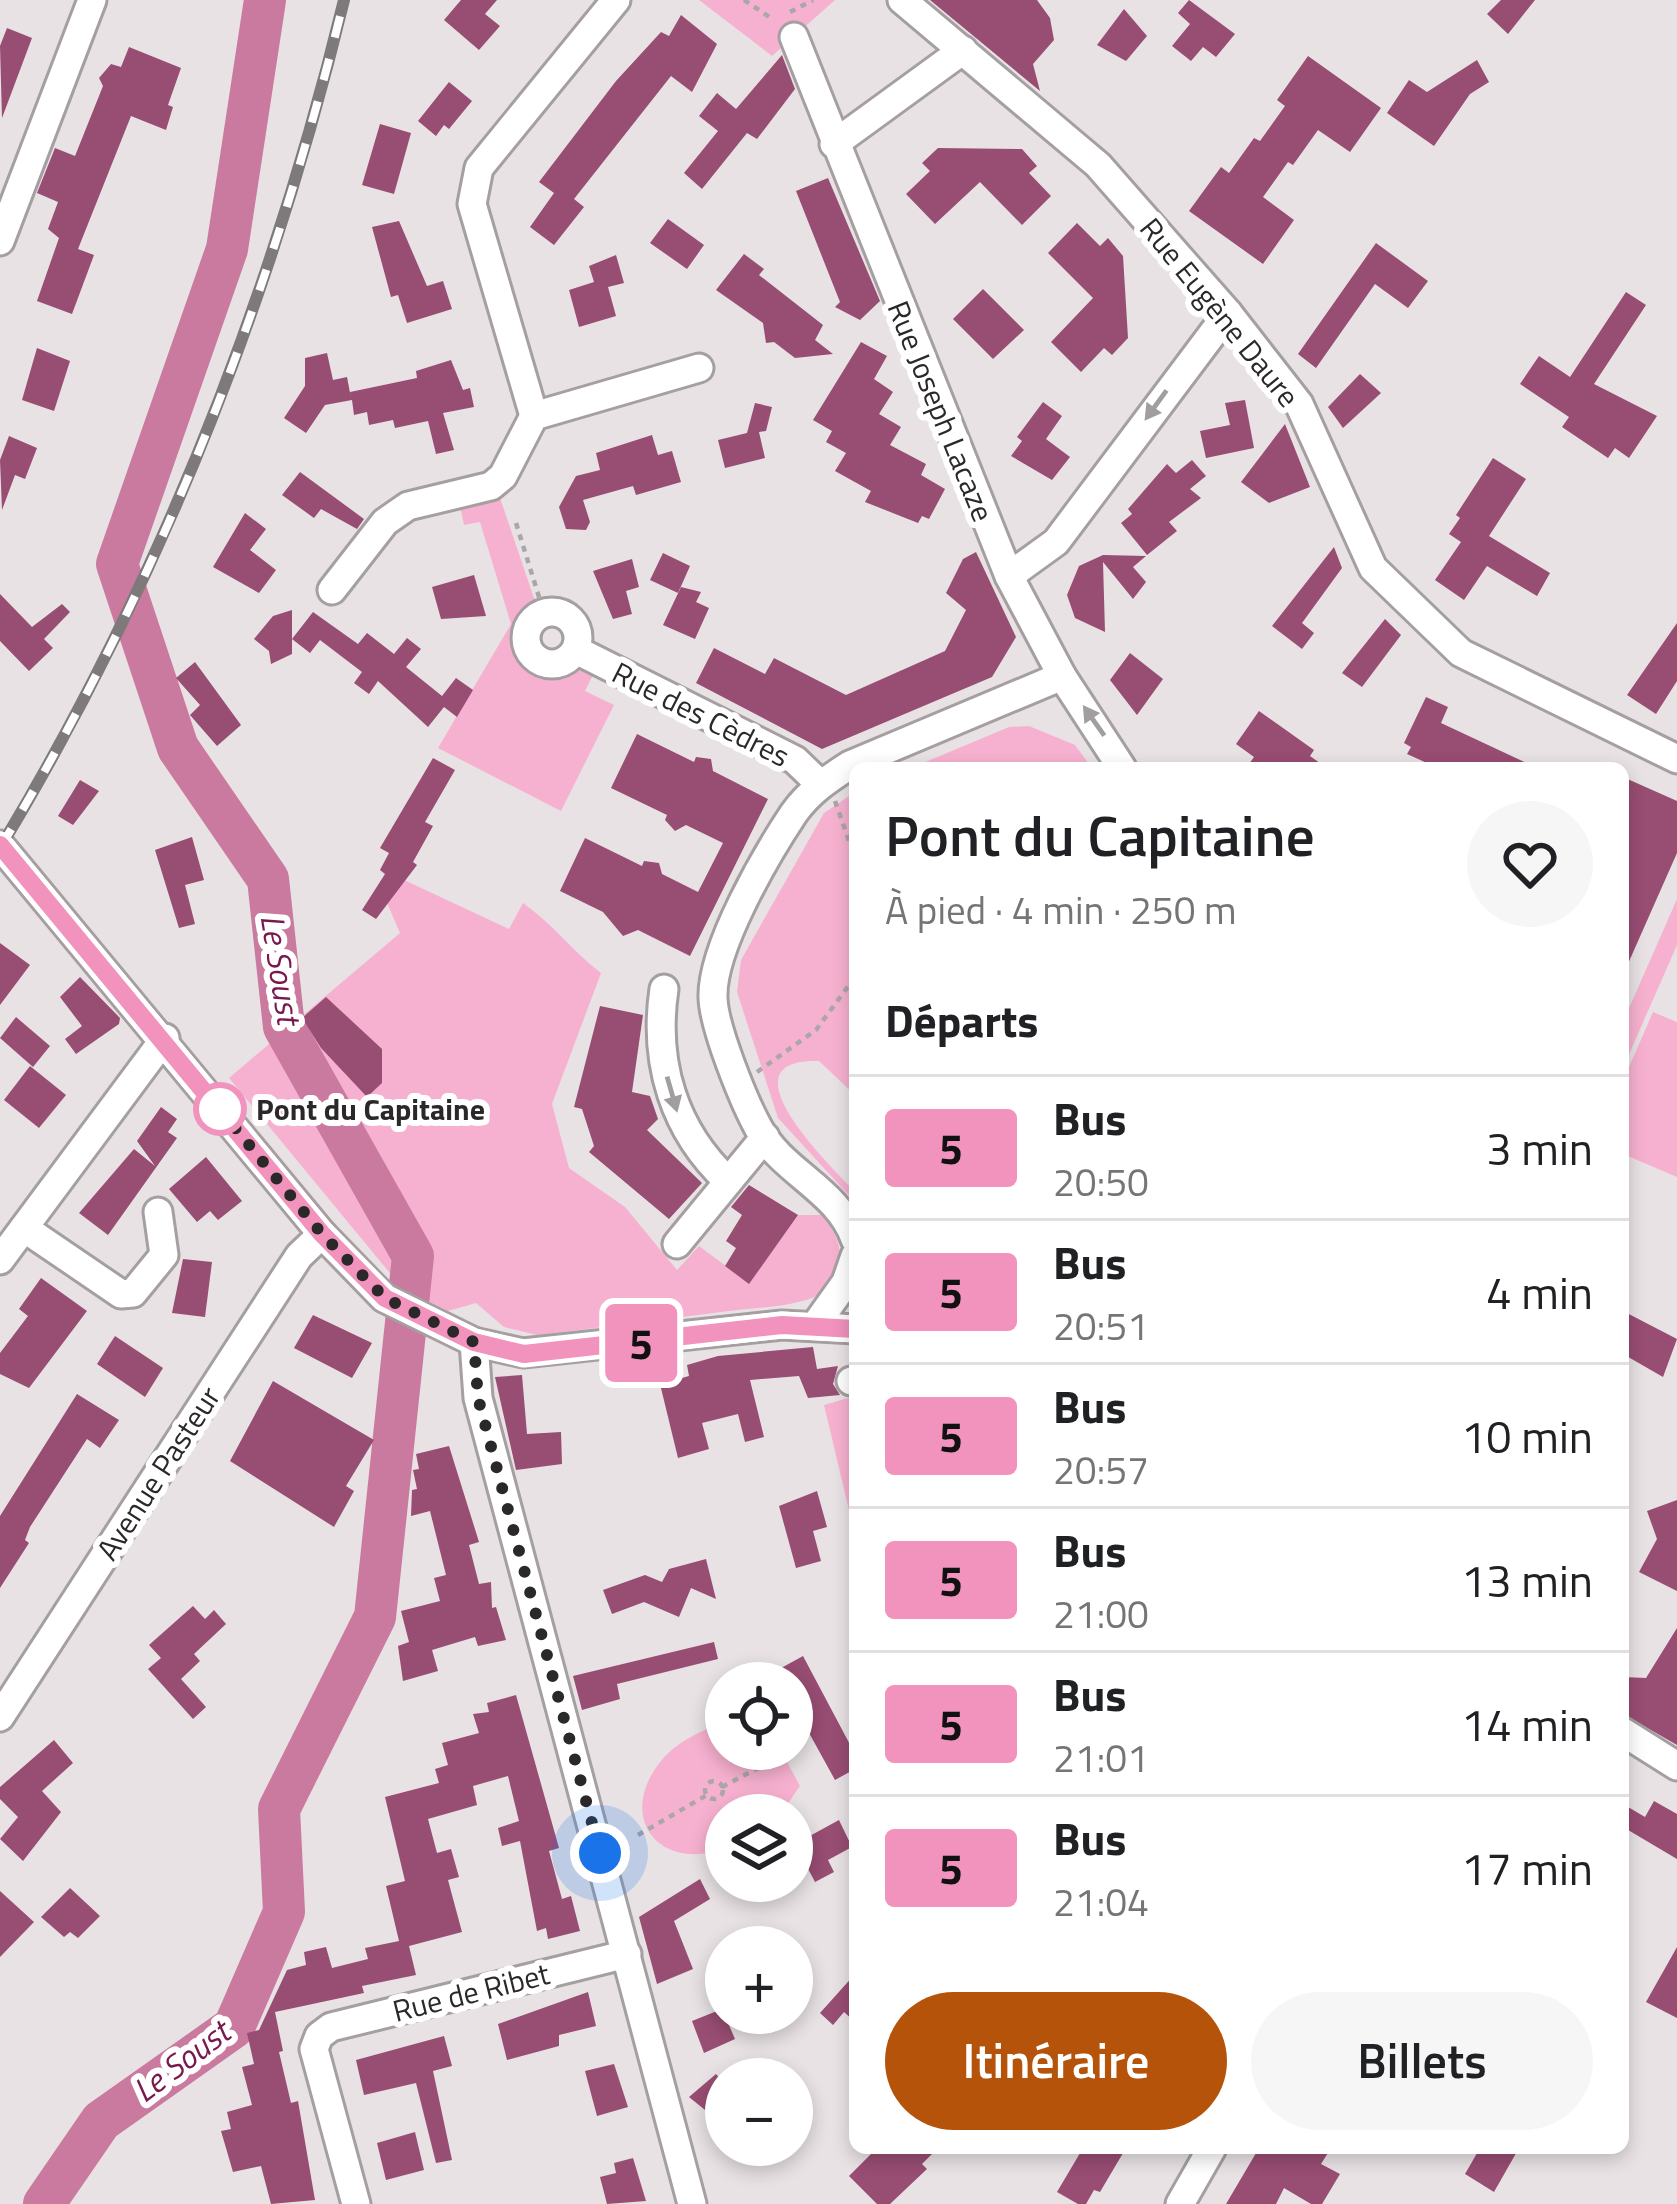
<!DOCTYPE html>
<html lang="fr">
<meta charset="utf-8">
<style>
:root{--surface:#fff;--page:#f6f6f6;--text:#202124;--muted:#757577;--line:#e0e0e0;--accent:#b45309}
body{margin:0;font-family:"Titillium Web",sans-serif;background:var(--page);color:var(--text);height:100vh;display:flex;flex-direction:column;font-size:45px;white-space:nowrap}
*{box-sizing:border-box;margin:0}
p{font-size:39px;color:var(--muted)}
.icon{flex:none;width:66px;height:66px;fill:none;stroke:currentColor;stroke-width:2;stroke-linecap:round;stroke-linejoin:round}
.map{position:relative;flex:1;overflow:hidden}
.sheet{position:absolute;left:849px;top:762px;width:780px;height:1392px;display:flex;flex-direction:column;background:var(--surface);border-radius:18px;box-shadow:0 6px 18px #0003}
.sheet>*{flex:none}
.badge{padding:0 24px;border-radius:9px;font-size:42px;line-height:78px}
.fabs{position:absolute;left:705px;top:1662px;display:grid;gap:24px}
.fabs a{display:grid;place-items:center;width:108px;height:108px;border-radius:50%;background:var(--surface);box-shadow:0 6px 18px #0003;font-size:60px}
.you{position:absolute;width:60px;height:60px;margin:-30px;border:9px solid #fff;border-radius:50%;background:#1a73e8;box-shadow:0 0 0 18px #1a73e833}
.map>.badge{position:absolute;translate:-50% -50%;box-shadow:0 0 0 6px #fff}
h2{padding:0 36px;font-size:45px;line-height:108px}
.round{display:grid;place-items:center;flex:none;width:126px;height:126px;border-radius:63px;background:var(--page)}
.overview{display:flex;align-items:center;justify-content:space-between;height:204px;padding:0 36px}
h1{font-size:57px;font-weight:600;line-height:90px}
.cta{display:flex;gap:24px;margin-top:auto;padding:24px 36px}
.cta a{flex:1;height:138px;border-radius:72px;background:var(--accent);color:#fff;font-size:48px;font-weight:600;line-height:138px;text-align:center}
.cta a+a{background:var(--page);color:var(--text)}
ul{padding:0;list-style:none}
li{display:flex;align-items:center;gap:36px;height:144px;padding:0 36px;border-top:3px solid var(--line)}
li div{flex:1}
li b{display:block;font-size:45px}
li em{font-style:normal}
li .badge{min-width:132px;font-weight:700;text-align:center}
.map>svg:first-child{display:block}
</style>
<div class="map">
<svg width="1677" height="2204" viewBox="0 0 1677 2204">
<rect width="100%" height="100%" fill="#e8e2e5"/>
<g fill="#f7b1d0">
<path d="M699,0H835L772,56Z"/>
<path d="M498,492L537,607L520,635L524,659C540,680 558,676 579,663L595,671L585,691L614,705L561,811L438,748L511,624L480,522L464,525L459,501Z"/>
<path d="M1029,726L1075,745L1092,768H911L1009,727Z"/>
<path d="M855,792V1095L819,1061C718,1058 832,1167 855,1192V1202L778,1118L737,992L741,960L824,813Z"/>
<path d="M402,879L509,929L523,903C553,924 572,951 601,973L552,1104L569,1168L625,1207L677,1270L699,1246L749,1283L798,1215H821C845,1240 852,1283 812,1298C785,1308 750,1308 721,1312C659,1320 598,1328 537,1335L504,1327L476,1303L448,1311L403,1289L229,1078L400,933L387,903Z"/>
<path d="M1677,899V945L1623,1068V1022Z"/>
<path d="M1653,1012L1677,1022V1177L1623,1154V1081Z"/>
<path d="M855,1396V1535L824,1405Z"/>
<path d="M726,1721V1749H780L800,1786L780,1815H726V1848C660,1873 615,1818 661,1761C676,1742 703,1730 726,1721Z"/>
</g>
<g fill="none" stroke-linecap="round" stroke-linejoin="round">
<path stroke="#c97a9e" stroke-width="42" d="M44,2204L101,2121L234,2027L284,1912L279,1809L375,1617L413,1256L284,1027L268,879L178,748L117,564L227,249L265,0"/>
</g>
<g fill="#984d72">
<path d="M461,0H497L485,14L500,26L479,50L444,20Z"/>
<path d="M930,0H1037L1050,18L1054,40L1033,64L1040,91Z"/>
<path d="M1189,0L1235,34L1216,57L1203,47L1191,61L1172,46L1190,24L1178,13Z"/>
<path d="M1501,0H1535L1508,34L1487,14Z"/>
<path d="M1124,9L1147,36L1126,61L1097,45Z"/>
<path d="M681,15L717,44L692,92L671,76L574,199L584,207L554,245L530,227L554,193L539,182L616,81L661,32L669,36Z"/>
<path d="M7,28L32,38L2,118L0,46Z"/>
<path d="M129,47L181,68L168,105L173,107L166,130L131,116L78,249L94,255L72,314L37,301L59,238L48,229L58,202L37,193L55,148L75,156L103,86L99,78L111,64L121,67Z"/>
<path d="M782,55L795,89L757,139L747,133L702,189L684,173L718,131L699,116L717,93L736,109Z"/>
<path d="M1308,56L1381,108L1350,152L1318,130L1293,165L1288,162L1263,197L1294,220L1263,264L1189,211L1221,167L1229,173L1254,138L1260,141L1285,106L1277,100Z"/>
<path d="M1477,60L1489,82L1470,94L1434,146L1387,113L1409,80L1427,92Z"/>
<path d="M449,82L472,101L449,129L444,125L436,136L418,121Z"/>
<path d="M380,124L411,133L394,194L362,185Z"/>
<path d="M938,148L1022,149L1037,166L1029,173L1051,196L1022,225L980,182L935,224L906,194L930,171L922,163Z"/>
<path d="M828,178L880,301L860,320L835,307L840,302L796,191Z"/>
<path d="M668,219L704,245L687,269L650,243Z"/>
<path d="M399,221L427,286L443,281L452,309L407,323L398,295L391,297L372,227Z"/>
<path d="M1077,223L1100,246L1108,238L1123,256L1128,338L1112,355L1104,348L1081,372L1051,342L1093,298L1048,253Z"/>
<path d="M1376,243L1428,281L1408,308L1375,284L1316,368L1298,354Z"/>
<path d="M744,254L764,269L759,275L823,325L815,340L833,354L795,358L774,342L766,343L763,323L716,290Z"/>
<path d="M616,255L624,283L608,287L616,316L579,327L569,290L594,282L589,266Z"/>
<path d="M983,289L1024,330L993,359L953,319Z"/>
<path d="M1626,292L1646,305L1594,384L1657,416L1629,458L1615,448L1608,458L1562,427L1569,417L1520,384L1539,356L1570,377Z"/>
<path d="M861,342L887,356L874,379L893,392L879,414L901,427L890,445L926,464L921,475L945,489L929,519L922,516L918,523L865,502L871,491L835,471L846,453L826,442L832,431L813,420Z"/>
<path d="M37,348L70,361L54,411L22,400Z"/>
<path d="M327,353L333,380L347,377L351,398L350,392L417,378L416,371L451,360L463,390L470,388L474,407L443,413L454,450L436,454L428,421L395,428L393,420L369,425L367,412L354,415L352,400L325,405L306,433L284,418L305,386V358Z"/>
<path d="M1360,374L1381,393L1343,428L1328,407Z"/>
<path d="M1245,400L1254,448L1206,458L1200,431L1230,425L1225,403Z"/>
<path d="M1043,402L1062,416L1046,439L1070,457L1052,480L1011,456L1022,441L1017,437Z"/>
<path d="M755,403L772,407L766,431L759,432L765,458L725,468L718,440L747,433Z"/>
<path d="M1285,424L1310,487L1269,503L1241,482Z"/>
<path d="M652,435L658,455L672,451L681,482L636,495L633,486L583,500L590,522L586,530L566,529L559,507L576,476L600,470L596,453Z"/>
<path d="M9,436L37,448L25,479L15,475L2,510L0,460Z"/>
<path d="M1493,458L1526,479L1489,536L1550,573L1537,596L1487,566L1464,600L1435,580L1461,542L1449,534L1460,518L1456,515Z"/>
<path d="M1192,460L1206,476L1190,489L1201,498L1169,522L1177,531L1147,555L1121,523L1132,514L1128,509L1167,464L1176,473Z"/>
<path d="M300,472L364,519L357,529L321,509L314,518L282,495Z"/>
<path d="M245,513L266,529L250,550L276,570L259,593L213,567Z"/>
<path d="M1334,547L1342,568L1302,623L1314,633L1302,649L1272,626Z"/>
<path d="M976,552L1016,637L992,677L822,749L696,683L714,648L765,674L774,658L846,695L945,651L966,610L946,593L963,559Z"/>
<path d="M663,553L690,566L678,593L650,580Z"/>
<path d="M1103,555L1146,556L1133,567L1146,582L1133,599L1103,562L1105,632L1075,618L1067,595L1079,566Z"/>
<path d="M632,559L639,587L626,591L632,614L613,619L593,571Z"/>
<path d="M474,575L486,616L441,619L432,587Z"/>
<path d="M681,587L701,592L696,602L709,608L695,639L663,625Z"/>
<path d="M0,594L32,627L62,604L70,612L44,639L53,648L29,671L0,641Z"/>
<path d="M292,610V654L271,664L269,651L254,639L273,616Z"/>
<path d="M313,612L358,644L367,633L394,654L407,638L421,649L406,667L442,696L456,678L473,690L457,717L444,707L428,727L378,681L369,694L354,683L362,672L320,640L310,653L292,639Z"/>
<path d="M1385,619L1401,635L1362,687L1342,673Z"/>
<path d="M1677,623V681L1656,714L1627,695Z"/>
<path d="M1130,653L1163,679L1137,715L1110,680Z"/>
<path d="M195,662L241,725L217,746L190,715L200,705L176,678Z"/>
<path d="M1426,697L1448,707L1441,723L1537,768H1438L1407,754L1411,747L1404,743Z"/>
<path d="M1259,711L1314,750L1310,756L1327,768H1246L1254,757L1236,744Z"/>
<path d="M637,734L694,762L696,757L711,759L713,771L768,799L690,956L638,930L623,936L603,912L560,891L585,838L642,866L644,861L659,863L662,874L698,892L723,843L686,825L675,831L665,820L667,815L611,788Z"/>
<path d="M433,758L455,770L425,822L433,826L413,862L417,865L376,919L362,910L385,874L380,870L389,853L380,848Z"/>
<path d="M1623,777L1677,801V853L1623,975Z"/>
<path d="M80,780L99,791L73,825L58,816Z"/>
<path d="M192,837L204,880L185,885L195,924L179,928L155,850Z"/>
<path d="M0,943L30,965L0,1005Z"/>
<path d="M80,977L120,1018L119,1024L76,1054L65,1039L82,1026L60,997Z"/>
<path d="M326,997L382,1049V1083L367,1097L321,1048L302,1018Z"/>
<path d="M600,1006L643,1015L632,1092L650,1096L658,1119L647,1130L702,1183L669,1219L589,1152L594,1146L582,1109L574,1107Z"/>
<path d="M16,1017L50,1046L33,1067L0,1038Z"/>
<path d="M30,1066L66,1095L39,1128L4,1100Z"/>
<path d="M161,1107L177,1119L168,1132L177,1138L108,1235L79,1213L134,1149L155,1166L137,1141Z"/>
<path d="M206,1157L242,1201L218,1220L210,1211L197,1222L169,1189Z"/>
<path d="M749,1185L798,1215L749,1284L725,1266L736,1248L726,1241L742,1215L731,1207Z"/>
<path d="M183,1259L212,1262L205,1317L172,1313Z"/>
<path d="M41,1278L87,1311L29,1388L0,1374V1353L28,1316L19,1309Z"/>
<path d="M1623,1311L1677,1339L1663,1377L1623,1354Z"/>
<path d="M313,1315L372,1343L352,1378L294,1348Z"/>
<path d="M115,1336L163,1368L145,1397L97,1364Z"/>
<path d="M813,1347L817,1369L838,1366L833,1384L840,1395L808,1398L799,1376L750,1380L764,1437L745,1442L738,1414L702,1423L709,1449L678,1458L660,1384L689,1376L687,1365L718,1356Z"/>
<path d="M522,1375L527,1434L561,1432L562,1464L516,1470L495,1377Z"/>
<path d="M273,1381L374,1440L346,1486L354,1491L334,1527L230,1461Z"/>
<path d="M77,1394L119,1420L100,1448L87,1439L30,1527L25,1540L29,1543L0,1588V1516Z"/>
<path d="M449,1446L479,1542L469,1545L479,1584L491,1582L492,1608L496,1607L506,1640L478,1646L475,1637L432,1650L438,1671L403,1681L398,1646L409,1642L401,1611L440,1601L434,1578L446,1575L430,1511L411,1516L412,1490L417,1489L413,1470L419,1469L416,1454Z"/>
<path d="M817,1491L827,1527L813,1531L821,1561L796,1568L779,1506Z"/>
<path d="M1677,1500V1591L1639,1572L1657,1539L1647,1511Z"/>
<path d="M706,1559L716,1599L691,1588L679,1617L644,1602L612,1614L603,1590L645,1575L662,1582L669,1569Z"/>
<path d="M193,1606L205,1619L214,1610L226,1624L194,1654L200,1661L181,1679L206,1707L193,1719L148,1669L161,1658L149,1645Z"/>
<path d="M1677,1628V1745L1623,1714V1677L1646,1678Z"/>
<path d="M714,1642L718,1659L617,1684L620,1699L582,1710L573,1676Z"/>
<path d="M803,1656L855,1754V1769L835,1780L792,1702V1683H754Z"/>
<path d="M516,1695L559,1848L549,1851L562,1899L571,1896L580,1931L548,1939L546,1928L537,1931L520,1841L502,1846L498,1828L519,1821L508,1776L473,1786L477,1805L428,1819L437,1853L451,1849L459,1877L448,1880L462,1932L409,1946L416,1975L362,1986L364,1993L275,2012L283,2051L279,2052L291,2103L298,2101L315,2200L271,2204L261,2166L233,2172L221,2131L231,2129L227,2112L252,2105L242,2067L254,2064L247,2033L259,2030L287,1970L306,1965L304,1952L326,1947L332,1968L368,1959L365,1948L399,1941L386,1886L405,1881L385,1797L439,1783L435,1769L448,1765L442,1743L479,1733L473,1714L489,1712L487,1703Z"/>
<path d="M54,1740L73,1763L42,1791L61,1812L23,1861L0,1839L18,1817L0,1799V1787Z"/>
<path d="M1654,1801L1677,1814V1859L1623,1827V1804L1645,1817Z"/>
<path d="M839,1820L852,1847L828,1860L834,1872L815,1882L795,1844Z"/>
<path d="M700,1879L710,1899L674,1921L693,1969L657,1984L639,1917Z"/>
<path d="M70,1888L100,1916L78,1938L70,1932L64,1937L41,1917Z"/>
<path d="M0,1891L34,1922L0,1957Z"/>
<path d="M1677,1947V2018L1646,2002Z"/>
<path d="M855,1974V2022L844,2012L833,2025L820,2013Z"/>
<path d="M588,1992L596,2026L559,2035V2046L507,2060L498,2024Z"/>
<path d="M722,2009L735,2039L704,2053L692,2021Z"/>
<path d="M444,2036L452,2066L433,2071L452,2160L436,2163L416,2083L364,2095L356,2060Z"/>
<path d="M614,2064L628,2107L597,2116L585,2071Z"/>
<path d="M716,2074L726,2086V2127L689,2097Z"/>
<path d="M415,2132L424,2170L386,2180L377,2143Z"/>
<path d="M877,2148H938L922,2164L927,2169L890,2204H877L849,2176Z"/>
<path d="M1083,2148H1126L1100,2192L1094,2190L1086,2204H1078L1057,2192Z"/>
<path d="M1259,2148H1331L1321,2164L1340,2174L1322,2204H1311L1284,2188L1276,2204H1226Z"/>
<path d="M1480,2148H1519L1494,2192L1465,2174Z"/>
<path d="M633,2158L646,2201L607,2204L600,2177L616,2173L614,2163Z"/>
</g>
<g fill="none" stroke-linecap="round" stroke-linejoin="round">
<defs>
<g id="minor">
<path d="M902,0L1098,165L1228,313L1299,404L1373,568L1461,653L1677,759"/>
<path d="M794,37L1009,576L1062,676L1122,768"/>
<path d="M834,144L963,50"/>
<path d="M0,241L92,0"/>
<path d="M534,416L472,204L479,168L616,0"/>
<path d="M1009,576L1056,542L1228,313"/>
<path d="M332,590L385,522L408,506L491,486L503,476L534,416L699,368"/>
<circle cx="552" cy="638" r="26"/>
<path d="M576,650L795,760L820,784"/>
<path d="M0,845L322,1234L384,1298L474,1342L523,1353L782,1325L855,1329"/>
<path d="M664,989C653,1063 674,1131 728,1181"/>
<path d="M24,1228L121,1294L133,1293L164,1255L158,1212"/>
<path d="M855,1239C838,1190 783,1173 759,1129C744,1102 714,1028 713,998C711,949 766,855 794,813C809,792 828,779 850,765L1062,676"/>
<path d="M677,1244L765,1137"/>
<path d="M0,1260L165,1038"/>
<path d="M816,1324L846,1282L855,1256"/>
<path d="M474,1342L478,1398L692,2204"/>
<path d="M851,1381L855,1380"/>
<path d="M0,1717L299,1256L322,1234"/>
<path d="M1623,1732L1677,1766"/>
<path d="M356,2204L314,2049L319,2036L331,2027L627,1954"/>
<path d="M1180,2204L1212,2148"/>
</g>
</defs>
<use href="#minor" stroke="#a59fa1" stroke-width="33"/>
<g stroke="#aba6a8" stroke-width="4.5" stroke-dasharray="6 6" stroke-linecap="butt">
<path d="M744,0L774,20"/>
<path d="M790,12L813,0"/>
<path d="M516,523L544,613"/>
<path d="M835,801L855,858"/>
<path d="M757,1072L816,1030L855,977"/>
<circle cx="714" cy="1790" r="9"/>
<path d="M722,1787L794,1749"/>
<path d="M638,1835L707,1795"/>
</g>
<use href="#minor" stroke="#fff" stroke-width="27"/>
<defs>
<path id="rail" d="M0,848C160,582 271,301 344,0"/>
</defs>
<use href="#rail" stroke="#7e7a7b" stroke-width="12"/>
<use href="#rail" stroke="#fff" stroke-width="8" stroke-dasharray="22" stroke-linecap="butt"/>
</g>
<defs><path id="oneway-solid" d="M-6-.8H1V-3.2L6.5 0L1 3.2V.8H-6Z" transform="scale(3)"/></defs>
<g fill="#a09e9f">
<use href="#oneway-solid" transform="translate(1156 405) rotate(126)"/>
<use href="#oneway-solid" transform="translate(1094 721) rotate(-125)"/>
<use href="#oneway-solid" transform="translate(672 1094) rotate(74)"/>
</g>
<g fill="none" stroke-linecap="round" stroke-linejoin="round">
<defs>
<path id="line" d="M0,845L322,1234L385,1298L474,1342L524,1354L782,1325L855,1329"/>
</defs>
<use href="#line" stroke="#fff" stroke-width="27"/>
<use href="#line" stroke="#f193bd" stroke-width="18"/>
<path stroke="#2b2829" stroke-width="12" stroke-dasharray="0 21.6" d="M220,1109L214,1102L322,1234L385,1298L474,1342L478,1398L600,1853"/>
</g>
<circle fill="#fff" stroke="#f193bd" stroke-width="6" cx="220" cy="1109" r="24"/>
<g text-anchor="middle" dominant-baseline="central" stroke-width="12" stroke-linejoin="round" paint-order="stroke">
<g font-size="30" fill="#2b2829" stroke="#fff">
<text transform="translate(1220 312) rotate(51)">Rue Eugène Daure</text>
<text transform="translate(941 411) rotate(68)">Rue Joseph Lacaze</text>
<text transform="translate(701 714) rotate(27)">Rue des Cèdres</text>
<text transform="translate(158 1473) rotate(-57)">Avenue Pasteur</text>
<text transform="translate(471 1992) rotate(-14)">Rue de Ribet</text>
</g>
<g font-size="30" font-weight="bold" fill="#2b2829" stroke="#fff" text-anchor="start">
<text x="256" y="1109">Pont du Capitaine</text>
</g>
<g font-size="33" font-style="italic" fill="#78194e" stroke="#fff">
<text transform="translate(281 969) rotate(81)">Le Soust</text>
<text transform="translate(181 2061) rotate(-37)">Le Soust</text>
</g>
</g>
</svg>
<div class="fabs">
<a><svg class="icon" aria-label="locate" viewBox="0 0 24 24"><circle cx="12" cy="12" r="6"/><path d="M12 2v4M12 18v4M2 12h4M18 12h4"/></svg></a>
<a><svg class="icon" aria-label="layers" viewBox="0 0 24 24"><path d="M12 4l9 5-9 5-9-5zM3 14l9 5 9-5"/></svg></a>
<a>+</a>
<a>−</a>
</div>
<div class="you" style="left:600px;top:1853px"></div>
<b class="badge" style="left:641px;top:1343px;background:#f193bd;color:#111">5</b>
<section class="sheet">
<div class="overview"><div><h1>Pont du Capitaine</h1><p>À pied · 4 min · 250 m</p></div><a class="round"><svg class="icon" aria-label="heart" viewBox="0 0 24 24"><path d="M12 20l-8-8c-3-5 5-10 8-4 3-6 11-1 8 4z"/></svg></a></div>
<h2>Départs</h2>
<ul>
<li><span class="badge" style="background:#f193bd;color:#111">5</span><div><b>Bus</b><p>20:50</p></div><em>3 min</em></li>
<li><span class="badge" style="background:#f193bd;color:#111">5</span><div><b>Bus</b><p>20:51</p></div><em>4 min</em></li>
<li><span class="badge" style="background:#f193bd;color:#111">5</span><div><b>Bus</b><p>20:57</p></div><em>10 min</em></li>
<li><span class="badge" style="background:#f193bd;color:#111">5</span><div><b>Bus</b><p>21:00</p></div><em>13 min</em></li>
<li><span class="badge" style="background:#f193bd;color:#111">5</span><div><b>Bus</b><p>21:01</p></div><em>14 min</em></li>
<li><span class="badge" style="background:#f193bd;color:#111">5</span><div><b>Bus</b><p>21:04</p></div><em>17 min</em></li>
</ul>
<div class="cta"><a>Itinéraire</a><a>Billets</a></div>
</section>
</div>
